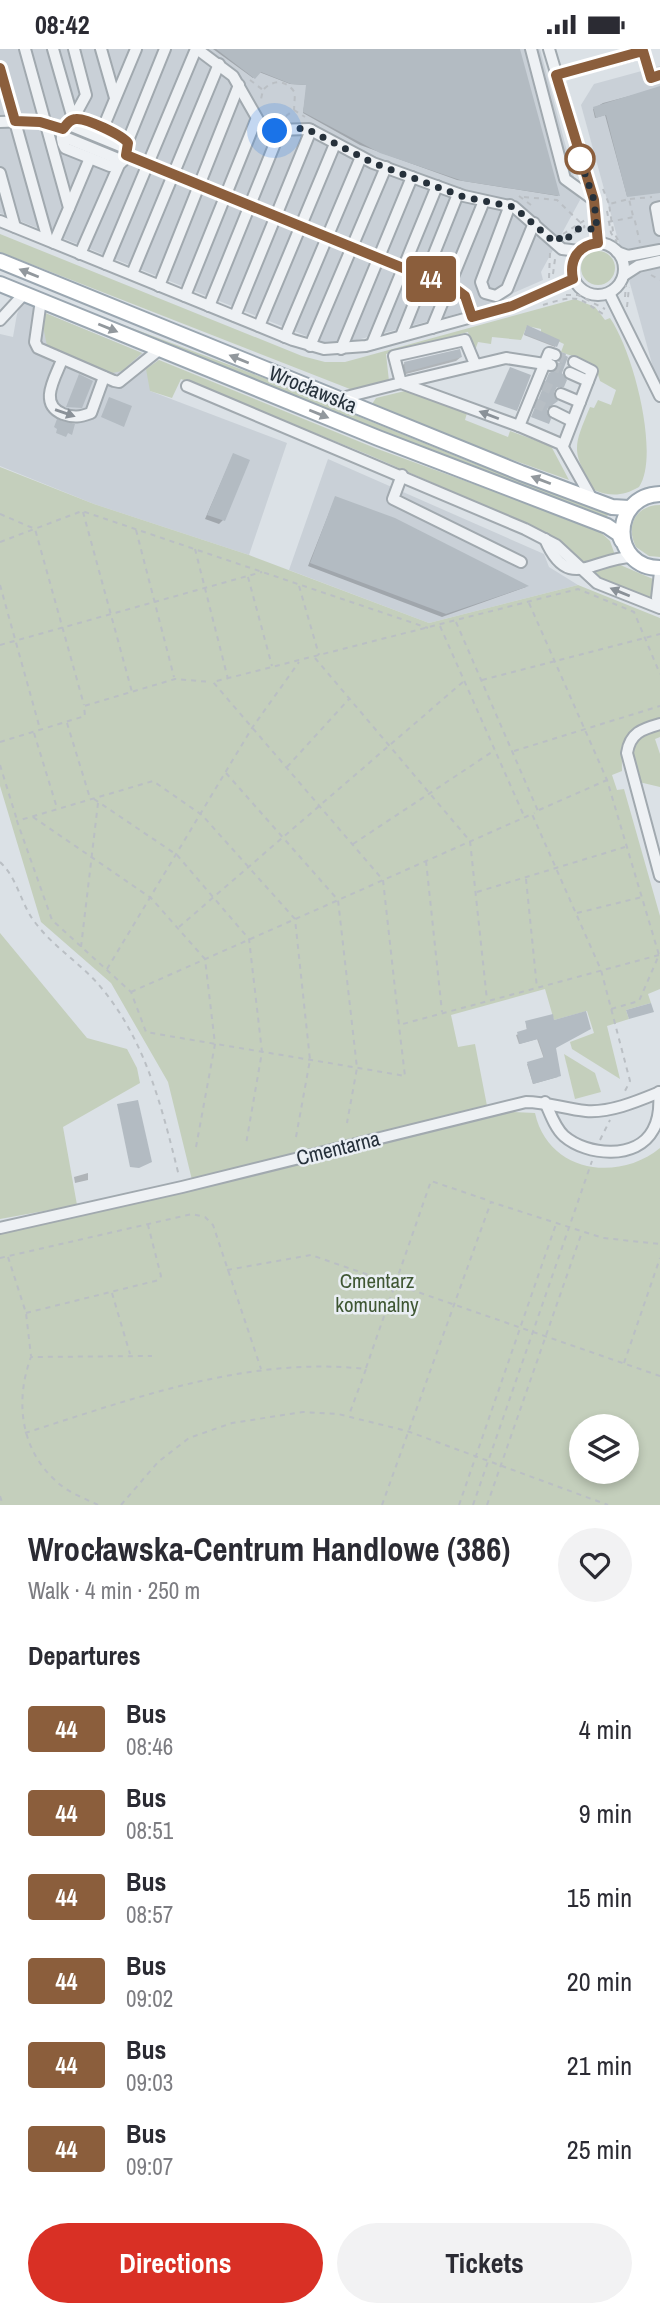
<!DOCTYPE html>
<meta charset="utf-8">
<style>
:root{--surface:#fff;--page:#f2f2f3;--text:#2b2b33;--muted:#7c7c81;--accent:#d93025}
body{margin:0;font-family:"Archivo Narrow",sans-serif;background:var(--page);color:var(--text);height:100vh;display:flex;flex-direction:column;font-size:26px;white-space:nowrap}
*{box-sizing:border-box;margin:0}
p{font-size:23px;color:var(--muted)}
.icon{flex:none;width:38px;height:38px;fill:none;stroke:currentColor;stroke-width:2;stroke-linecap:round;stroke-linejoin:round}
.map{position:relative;height:1456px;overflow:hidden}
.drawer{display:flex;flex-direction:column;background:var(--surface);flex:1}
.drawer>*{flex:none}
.badge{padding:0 14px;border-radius:5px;font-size:24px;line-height:46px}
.fabs{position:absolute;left:569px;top:1365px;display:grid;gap:14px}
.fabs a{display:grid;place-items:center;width:70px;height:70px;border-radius:50%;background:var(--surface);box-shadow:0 4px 10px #0003;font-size:35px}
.you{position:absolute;width:35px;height:35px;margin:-18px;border:5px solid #fff;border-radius:50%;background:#1a73e8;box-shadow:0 0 0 10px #1a73e833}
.map>.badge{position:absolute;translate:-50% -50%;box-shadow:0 0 0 4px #fff}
h2{padding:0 28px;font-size:26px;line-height:63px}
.round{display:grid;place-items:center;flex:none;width:74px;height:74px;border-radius:37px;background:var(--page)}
.headline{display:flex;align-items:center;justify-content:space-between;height:119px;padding:0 28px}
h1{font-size:33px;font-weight:800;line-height:52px}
.button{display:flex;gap:14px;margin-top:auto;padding:14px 28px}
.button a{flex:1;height:80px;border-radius:42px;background:var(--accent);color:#fff;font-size:28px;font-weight:800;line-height:80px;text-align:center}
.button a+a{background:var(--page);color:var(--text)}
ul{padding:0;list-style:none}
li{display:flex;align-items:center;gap:21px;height:84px;padding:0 28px}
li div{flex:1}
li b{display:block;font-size:26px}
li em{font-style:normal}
li .badge{min-width:77px;font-weight:700;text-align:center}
.status{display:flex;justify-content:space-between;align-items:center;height:49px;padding:0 35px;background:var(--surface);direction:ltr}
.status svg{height:19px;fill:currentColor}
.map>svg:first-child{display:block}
</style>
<div class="status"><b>08:42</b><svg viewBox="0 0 49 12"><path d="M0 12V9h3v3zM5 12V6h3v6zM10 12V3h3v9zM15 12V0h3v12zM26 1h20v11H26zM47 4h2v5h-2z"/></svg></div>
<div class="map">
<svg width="660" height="1456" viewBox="0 0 660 1456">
<rect width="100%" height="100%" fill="#dbe1e6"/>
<g fill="#c9d0d7">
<path d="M0,0H540L580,151L541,223L543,231L479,259L353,292L324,294L0,164Z"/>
<path d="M660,17V344L581,56L594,35Z"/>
<path d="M23,252L45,264L159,311L153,315L150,342L287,394L249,506L94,455L0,417V285L13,288L17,265Z"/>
<path d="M328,410L544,505L549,518L578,536L429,574L289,521Z"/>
</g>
<g fill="#c4cfbc" fill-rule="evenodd">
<path d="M0,185L302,307L325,313H345L575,250L595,258L605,271L610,269C634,304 660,407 639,438C623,447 611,448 594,441C571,401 573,399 590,358L594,359L598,351L611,356L616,341L600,332C596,312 577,309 561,303L564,295L541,284V280L527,277L521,291L492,288L491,295L478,293L474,304L468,283L386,305L389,332L355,342L0,203Z"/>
<circle cx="598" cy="219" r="17"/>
<path d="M63,253L264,329L473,414L610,461L607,468L490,427Z"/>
<path d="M45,264L142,304L122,322L112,324L47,297L42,272Z"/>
<path d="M159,311L375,399L597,480L610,492L615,506L586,516L545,483L369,406L181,330L172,349L150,342L146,320Z"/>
<path d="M409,341L467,364L465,371L508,388L510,382L551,397L569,431L474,397L372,355L376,349Z"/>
<path d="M0,418L94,455L249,506L429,574L578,536L660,569V669C627,678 621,688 622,722L612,726L617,741L624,740L660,867V940L648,945L651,954L626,961L629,970L607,977L620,1030L572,1000L570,993L594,984L587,962L554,971L545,940L451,966L458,998L475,995L488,1062L535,1064C548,1123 617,1134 660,1099V1456H0V1185L193,1135L168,1033L111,934L41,873L0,737ZM581,1377H626V1423H581Z"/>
<path d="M660,456V508L649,507L636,498C625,477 636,456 660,456Z"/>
<path d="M618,515L653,530L651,550L603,531L595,524L605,517Z"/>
<path d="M655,681L660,682V688L655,690L660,705V738L639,733C633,709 627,691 655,681Z"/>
<path d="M0,884L87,989L127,1000L137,1019L140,1034L63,1078L77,1156L0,1170Z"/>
<path d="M564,1005L595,1024L601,1043L575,1050Z"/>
</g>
<g fill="#0003">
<path d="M213,0H518L558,147L457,131L360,96L303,64L307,36L290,35L259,23L253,29Z"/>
<path d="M660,39V142L627,147L605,66L595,69L593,60L603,54Z"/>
<path d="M527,279L558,292L555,298L524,286Z"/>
<path d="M461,308L456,312L402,326L400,319L405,314Z"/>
<path d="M233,406L223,471L219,475L205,470Z"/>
<path d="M335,449L526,538L442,568L308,517Z"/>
<path d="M526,974L554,999L558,1028L533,1035L527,1015L544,1010L537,990L519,995L516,986L527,982Z"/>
<path d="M88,1124V1131L75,1134L74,1128Z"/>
</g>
<g fill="#b3bbc2">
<path d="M216,0H520L560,147L463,132L380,104L303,63L306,36L291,35L261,23L255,30Z"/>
<path d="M660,37V144L627,148L606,66L596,69L593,58Z"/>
<path d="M527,276L560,291L557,298L524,285Z"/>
<path d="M460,300L462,308L406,323L404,313Z"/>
<path d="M563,305L568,308L562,324L567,331L564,338H557L554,343L558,352L547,360L551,370L549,375L531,368L549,324L557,320Z"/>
<path d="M510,318L531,326L517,362L494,354Z"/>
<path d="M79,325L93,332L82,359L66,358Z"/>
<path d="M109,348L132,357L124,378L101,368Z"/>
<path d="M57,370L75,375L72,386L68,384L66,388L56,384L57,380L54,378Z"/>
<path d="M233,404L250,411L225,472L207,466Z"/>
<path d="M335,447L395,469L529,537L446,565L310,514Z"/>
<path d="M651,954L654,963L629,970L626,961Z"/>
<path d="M586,962L591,980L556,999L561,1027L533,1035L527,1013L544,1008L538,990L520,995L517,983L527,980L525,972L553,965L554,971Z"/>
<path d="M138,1051L152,1113L139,1119L130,1118L117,1055Z"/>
</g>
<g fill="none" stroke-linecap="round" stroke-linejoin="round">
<g stroke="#b7bec4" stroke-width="10" stroke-dasharray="10 5" stroke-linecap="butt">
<path d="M555,306L574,313"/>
<path d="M551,316L570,324"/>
<path d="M542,336L561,345"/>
<path d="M535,354L554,363"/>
</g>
<defs>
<g id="minor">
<path d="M25,0L69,159L54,194"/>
<path d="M53,0L73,70L86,46L74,0"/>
<path d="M101,0L115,49"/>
<path d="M197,0L233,27L261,76L275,81L309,80L373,114L464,147L514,158L562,200L579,202"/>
<path d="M531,0L565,130L594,151"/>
<path d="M549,0L594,151L599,194"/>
<path d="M0,19L48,191"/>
<path d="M556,26L643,3L651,29L660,26"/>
<path d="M77,69L123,88L128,98L121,114L110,117L65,99C58,87 63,73 77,69Z"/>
<path d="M0,73L30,72L51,75"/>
<path d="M67,75L128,100"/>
<path d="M103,79L136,0"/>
<path d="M62,87L123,112"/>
<path d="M127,94L165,0"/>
<path d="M126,106L457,241L465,247L472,268"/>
<path d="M0,124L15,178"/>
<path d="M510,156L481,233L485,244L496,247L507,240L534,174"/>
<path d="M660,158L656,159L660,181"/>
<path d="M69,159L90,109"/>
<path d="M0,172L293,291L324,300L366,297L512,257L573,230"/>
<circle cx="598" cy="220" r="26"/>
<path d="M617,203L628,207L660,201"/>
<path d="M80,205L119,116"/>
<path d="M106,215L196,0"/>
<path d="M132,225L219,15"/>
<path d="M624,226L638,217L660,212"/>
<path d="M159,237L239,36"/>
<path d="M609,244L660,347"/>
<path d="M185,247L256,71"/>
<path d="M41,251L35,293L38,299L114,332L119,333L160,300"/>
<path d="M209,257L280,82"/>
<path d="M235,267L311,81"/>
<path d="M0,271L24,245"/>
<path d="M259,277L335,95"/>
<path d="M432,279L484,152"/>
<path d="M401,287L458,145"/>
<path d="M285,288L361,108"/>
<path d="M372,295L437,137"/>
<path d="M310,297L386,118"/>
<path d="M341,300L412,128"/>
<path d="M62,311C55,329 38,355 63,365C74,369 80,368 91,364L104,328"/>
<path d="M475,315L465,291L394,307L401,334L506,309L551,316"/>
<path d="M570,324L588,332"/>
<path d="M187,337L525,480L556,496L597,534L660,559"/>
<path d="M561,345L580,353"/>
<path d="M338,350L401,334L519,377L561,395L592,450"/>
<path d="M554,363L572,372"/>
<path d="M519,377L549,304L555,306"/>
<path d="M563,397L592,322L574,313"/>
<path d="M402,426L393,450L521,513"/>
<path d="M545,490C568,544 592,509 632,508"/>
<path d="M660,523L657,549L660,555"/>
<path d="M660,675C642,680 630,684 627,704L660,827"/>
<path d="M545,1053C550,1064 555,1079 564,1087C587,1107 637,1111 653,1081C660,1069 660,1056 659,1043"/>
<path d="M0,1179L182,1138L526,1053C547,1053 565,1060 586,1062C610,1064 638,1052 660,1043"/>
</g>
<g id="major">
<path d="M0,212L521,424L612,458L629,459"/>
<path d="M0,235L378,389L607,477L619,485L622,492"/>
<path d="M660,445C610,447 610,519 660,519"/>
</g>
</defs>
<use href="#minor" stroke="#a1a9af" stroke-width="14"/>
<use href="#major" stroke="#9ba7b1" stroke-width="18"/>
<g stroke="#babfc4" stroke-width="2" stroke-dasharray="5 5" stroke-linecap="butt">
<path d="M250,31L263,41L261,50"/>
<path d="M264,40C274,30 287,31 295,44L294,61"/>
<path d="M276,69L286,67L294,61L305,68"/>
<path d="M603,140L609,155"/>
<path d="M519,147L531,156"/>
<path d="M524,148L557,151L585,178"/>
<path d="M630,150L652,148"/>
<path d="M607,162L611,184L617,193"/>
<path d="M608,173L634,168L640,194"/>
<path d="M563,185L585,171"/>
<path d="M566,189L585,178"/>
<path d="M618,191L613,182L609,155L629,150L633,167"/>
<path d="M553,225L555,210"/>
<path d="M651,226L660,231"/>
<path d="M549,229L550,204"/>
<path d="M566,246H578L605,260"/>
<path d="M625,248L626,236"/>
<path d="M543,256C580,244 578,249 606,267"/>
<path d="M627,258L629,238"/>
<path d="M83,463L132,643"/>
<path d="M0,465L35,480L84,656"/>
<path d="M136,481L174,628"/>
<path d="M0,493L82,462L428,579"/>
<path d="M195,500L228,630"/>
<path d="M248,528L272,617"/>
<path d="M0,536L40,680"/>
<path d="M299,537L319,606"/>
<path d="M529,554L607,731L659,906L639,952L611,960"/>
<path d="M456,573L538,762L534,764"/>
<path d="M440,577L524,767"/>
<path d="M0,596L262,523"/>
<path d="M315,609L470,792L487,951"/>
<path d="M482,631L660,585"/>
<path d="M67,674L90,749"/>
<path d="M34,684L57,759"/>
<path d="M0,693L85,667L84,657L175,630L211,633"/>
<path d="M514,702L660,657"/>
<path d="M0,716L17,771"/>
<path d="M287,718L349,650"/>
<path d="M226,724L338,851L357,1019L347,1074"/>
<path d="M94,750L177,806L249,890L262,1003L246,1095"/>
<path d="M539,761L607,731"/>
<path d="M33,768L151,849L205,910L215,995L196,1098"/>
<path d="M353,795L495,701"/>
<path d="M426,812L442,963"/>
<path d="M0,813C18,830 20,853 34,872C53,898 79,913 99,936C146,991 162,1059 179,1127"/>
<path d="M526,830L537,939"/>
<path d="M477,843L625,798"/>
<path d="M577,864L642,848"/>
<path d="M179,878L464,632"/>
<path d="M81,898L98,754"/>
<path d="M659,906L399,976L383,831L213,633L578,540L634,563L660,625"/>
<path d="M107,920L252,679L299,613"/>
<path d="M131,943L532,765L601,921L630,1032L624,1044"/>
<path d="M296,1088L310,1011L295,870L202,766L153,732L17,772L52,871L131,943L146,983C232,998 319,1012 405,1027L399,977"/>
<path d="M600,1091L610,1071"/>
<path d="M8,1208L26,1264L31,1307"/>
<path d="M0,1209L192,1165L205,1168L213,1176L261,1320"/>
<path d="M227,1221L311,1206L660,1327"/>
<path d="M112,1244L130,1305"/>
<path d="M26,1264L159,1231L161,1227L148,1176"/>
<path d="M624,1314L660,1209"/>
<path d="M366,1319L431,1132L490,1152"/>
<path d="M25,1384C135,1349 248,1307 366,1320L349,1366"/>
<path d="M0,1447L3,1456"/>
<path d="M98,1456C84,1449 67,1443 56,1432C20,1400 15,1351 31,1308L152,1307"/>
<path d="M121,1456L158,1413L189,1389L232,1374L303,1363L338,1365L407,1382L608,1456"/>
<path d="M382,1456L491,1153L603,1189L660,1195"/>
<path d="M459,1456L556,1175"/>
<path d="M473,1456L592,1112"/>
<path d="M487,1456L582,1183"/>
</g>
<use href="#minor" stroke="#eef1f4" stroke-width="10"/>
<use href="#major" stroke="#fff" stroke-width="14"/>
</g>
<defs><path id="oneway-solid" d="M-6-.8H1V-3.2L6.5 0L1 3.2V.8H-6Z" transform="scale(1.75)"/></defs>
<g fill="#92989d">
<use href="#oneway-solid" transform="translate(29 224) rotate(-158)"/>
<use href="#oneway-solid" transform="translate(108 279) rotate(22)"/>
<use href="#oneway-solid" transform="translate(239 310) rotate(-158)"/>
<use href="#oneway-solid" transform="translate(319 365) rotate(22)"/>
<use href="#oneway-solid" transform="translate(541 431) rotate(-159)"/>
</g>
<g fill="#8a9198">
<use href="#oneway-solid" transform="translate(65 364) rotate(19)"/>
<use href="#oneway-solid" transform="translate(489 366) rotate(-159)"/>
<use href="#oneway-solid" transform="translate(620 543) rotate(-158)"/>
</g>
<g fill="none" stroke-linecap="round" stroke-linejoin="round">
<defs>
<path id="line" d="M0,19L15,72L40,73L63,80C67,75 70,70 76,70C86,69 122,86 128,94L126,106L457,241L465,247L472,268L512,257L573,230C569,211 578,196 598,194L594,151L556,26L643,2L651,29L660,26"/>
</defs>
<use href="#line" stroke="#fff" stroke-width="16"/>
<use href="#line" stroke="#8b5e3c" stroke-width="10"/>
<path stroke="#26313b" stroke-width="7" stroke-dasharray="0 12.6" d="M275,82L305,79L373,114L464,148L514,158L554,193L559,189L563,193L578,180H597L594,151L580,110"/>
</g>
<circle fill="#fff" stroke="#8b5e3c" stroke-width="3.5" cx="580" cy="110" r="14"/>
<g text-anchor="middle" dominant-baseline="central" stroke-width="5" stroke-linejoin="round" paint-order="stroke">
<g font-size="21" fill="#26313b" stroke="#eaeff4">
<text transform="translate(313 340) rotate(22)">Wrocławska</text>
<text transform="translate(338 1099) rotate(-14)">Cmentarna</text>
</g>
<g font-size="21" fill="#3f5733" stroke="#eaeff4">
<text x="377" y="1231">Cmentarz<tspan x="377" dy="24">komunalny</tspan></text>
</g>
</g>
</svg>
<div class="fabs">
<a><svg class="icon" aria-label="layers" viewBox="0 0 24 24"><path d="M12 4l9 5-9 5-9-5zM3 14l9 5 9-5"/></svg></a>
</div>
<div class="you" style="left:275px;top:82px"></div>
<b class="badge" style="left:431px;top:230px;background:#8b5e3c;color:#fff">44</b>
</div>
<section class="drawer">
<div class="headline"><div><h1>Wrocławska-Centrum Handlowe (386)</h1><p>Walk · 4 min · 250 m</p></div><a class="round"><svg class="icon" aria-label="heart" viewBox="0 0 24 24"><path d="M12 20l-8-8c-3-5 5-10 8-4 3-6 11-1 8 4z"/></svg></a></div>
<h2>Departures</h2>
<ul>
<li><span class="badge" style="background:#8b5e3c;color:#fff">44</span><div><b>Bus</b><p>08:46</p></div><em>4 min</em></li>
<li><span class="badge" style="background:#8b5e3c;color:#fff">44</span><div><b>Bus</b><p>08:51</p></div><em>9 min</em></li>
<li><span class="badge" style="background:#8b5e3c;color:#fff">44</span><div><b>Bus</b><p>08:57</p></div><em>15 min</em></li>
<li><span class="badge" style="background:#8b5e3c;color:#fff">44</span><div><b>Bus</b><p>09:02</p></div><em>20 min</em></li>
<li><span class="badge" style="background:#8b5e3c;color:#fff">44</span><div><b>Bus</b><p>09:03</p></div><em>21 min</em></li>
<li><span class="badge" style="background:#8b5e3c;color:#fff">44</span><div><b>Bus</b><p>09:07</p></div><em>25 min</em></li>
</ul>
<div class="button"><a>Directions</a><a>Tickets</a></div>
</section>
